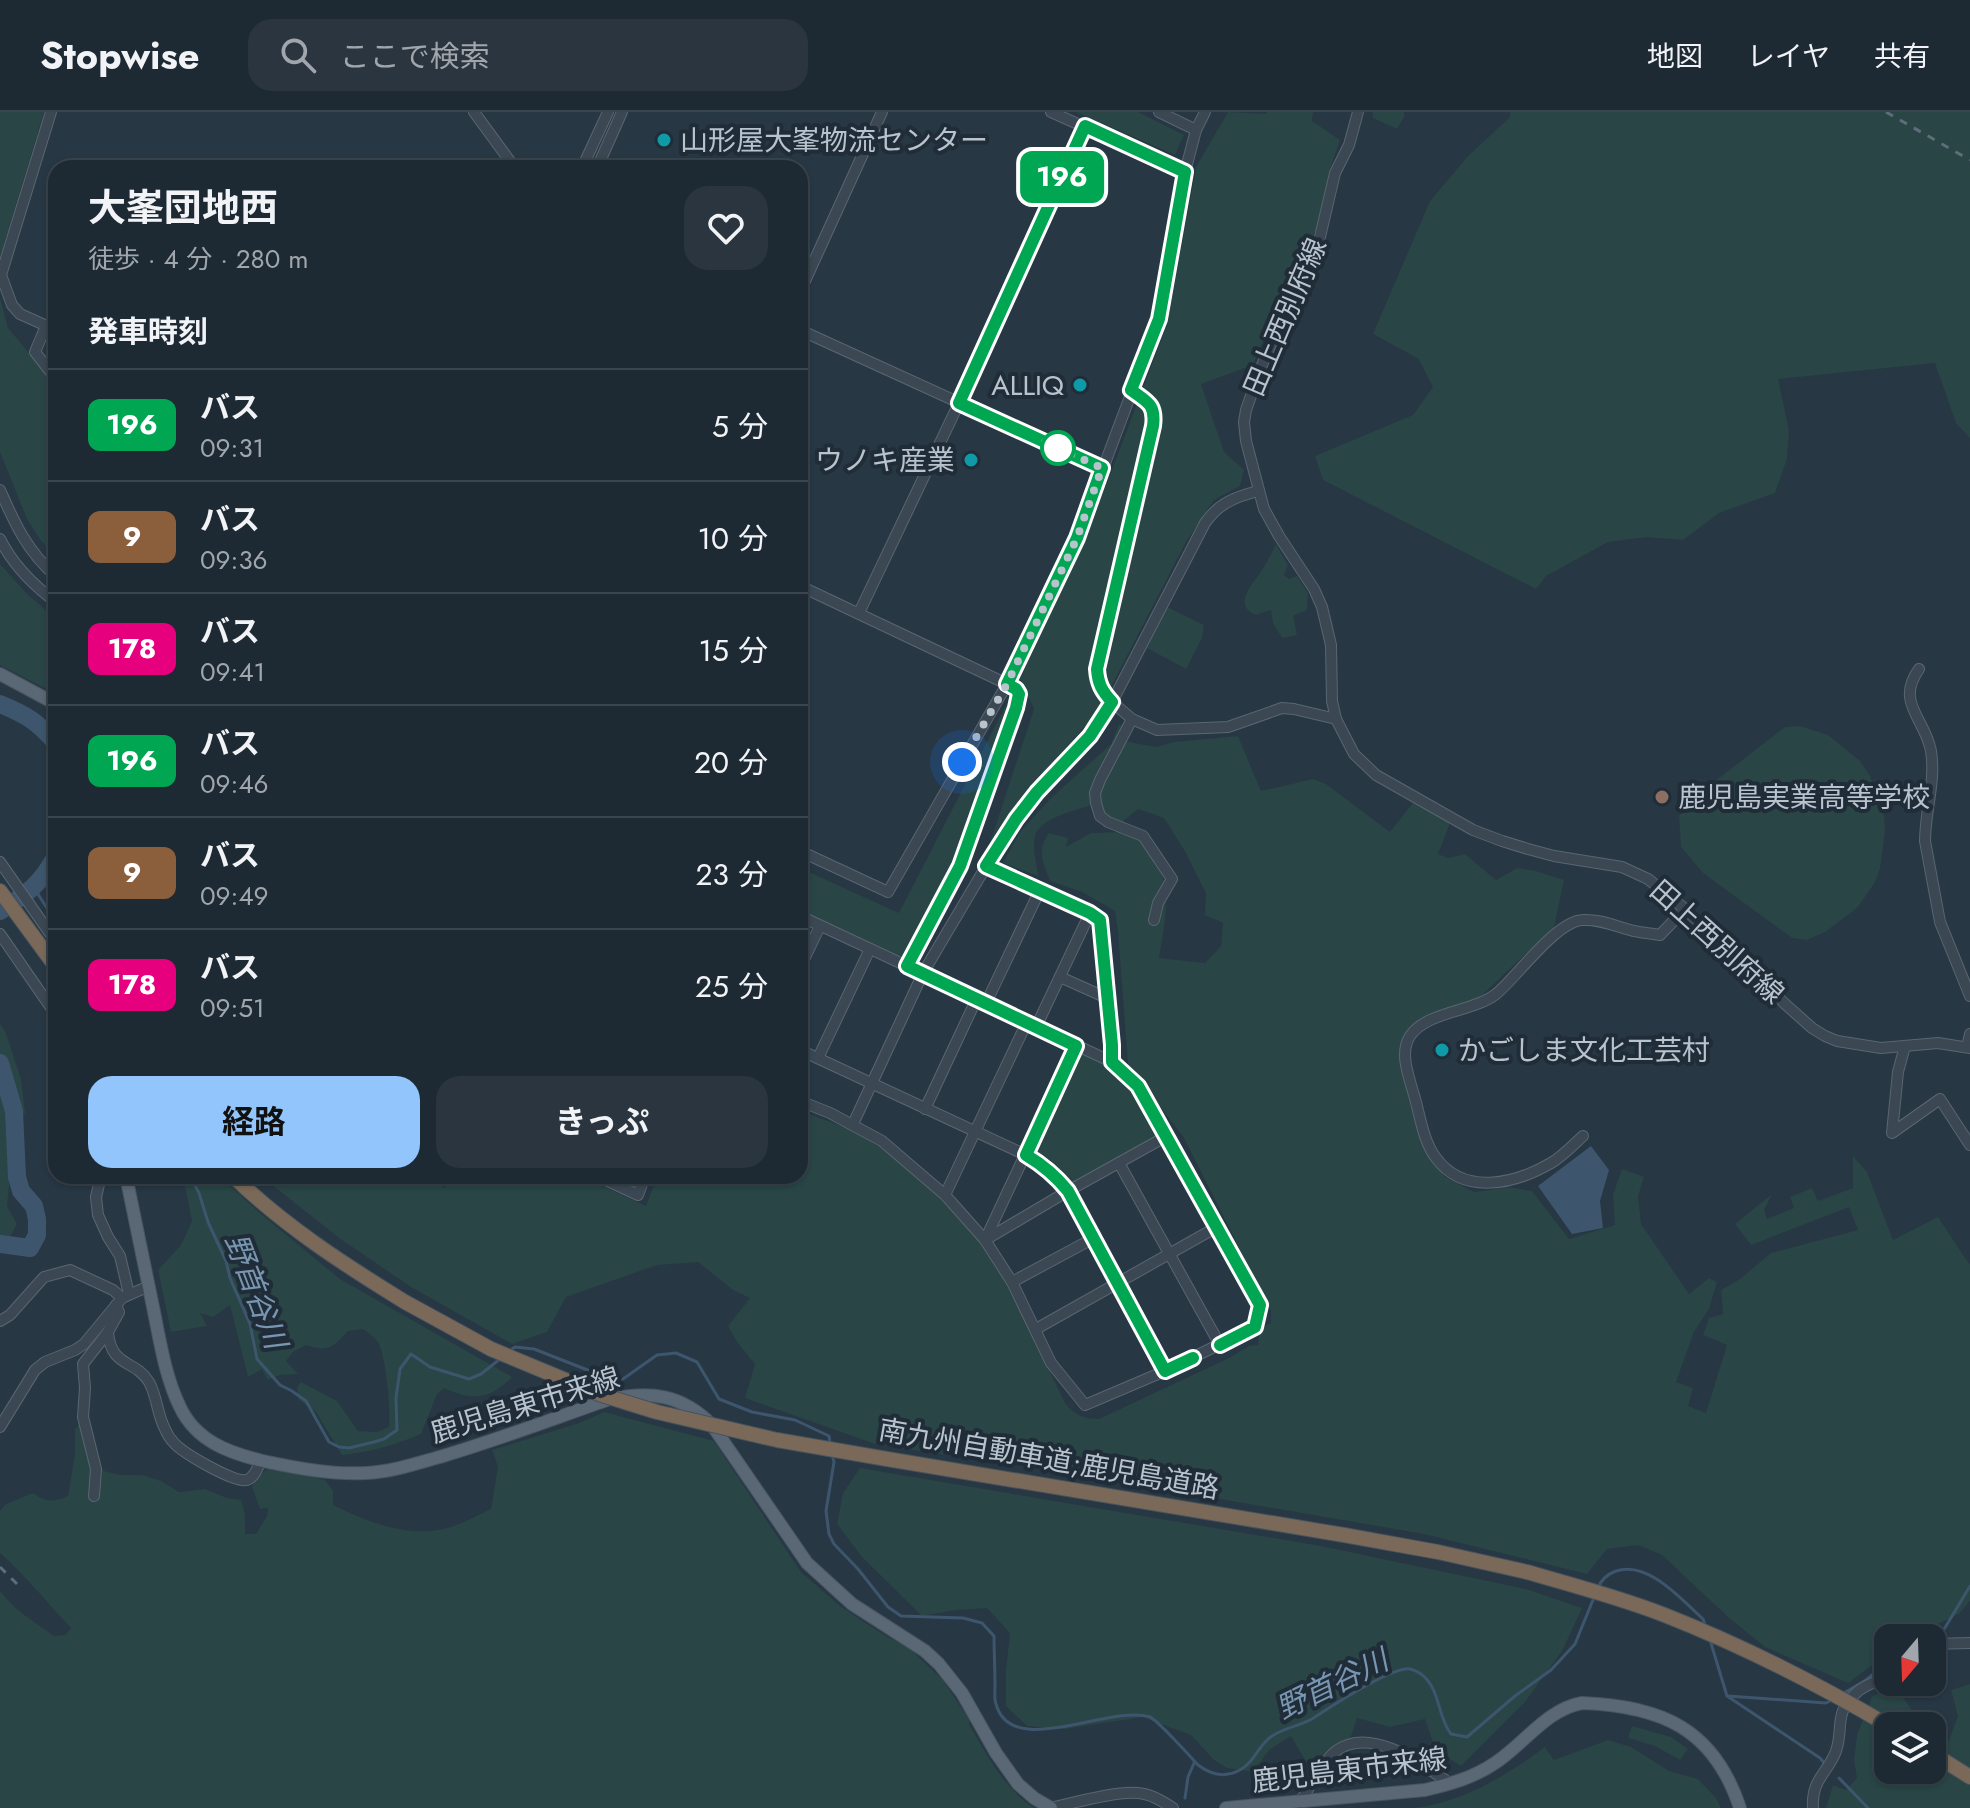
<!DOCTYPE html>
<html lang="ja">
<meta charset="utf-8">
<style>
:root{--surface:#1d2933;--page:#2a353f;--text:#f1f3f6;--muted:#a0a6ac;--line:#3b454e;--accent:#91c5fb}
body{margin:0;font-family:Jost,"Noto Sans JP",sans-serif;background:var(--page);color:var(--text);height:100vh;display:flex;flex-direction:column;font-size:30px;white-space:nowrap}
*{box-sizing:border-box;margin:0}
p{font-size:26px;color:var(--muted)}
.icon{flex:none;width:44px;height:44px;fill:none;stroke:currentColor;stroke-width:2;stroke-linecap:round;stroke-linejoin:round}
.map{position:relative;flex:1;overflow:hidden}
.details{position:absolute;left:48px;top:48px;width:760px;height:1024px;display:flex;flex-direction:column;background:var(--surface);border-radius:24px;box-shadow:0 2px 6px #0004,0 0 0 2px var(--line)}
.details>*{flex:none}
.badge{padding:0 16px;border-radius:12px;font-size:28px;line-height:52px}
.needle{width:52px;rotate:199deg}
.tools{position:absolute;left:1874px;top:1512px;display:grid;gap:16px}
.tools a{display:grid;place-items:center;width:72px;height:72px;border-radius:16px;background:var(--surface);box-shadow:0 2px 6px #0004,0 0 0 2px var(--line);font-size:40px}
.you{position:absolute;width:40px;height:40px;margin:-20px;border:6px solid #fff;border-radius:50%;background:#1a73e8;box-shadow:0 0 0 12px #1a73e833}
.map>.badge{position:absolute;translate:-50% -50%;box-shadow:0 0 0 4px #fff}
h2{padding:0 40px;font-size:30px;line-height:72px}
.round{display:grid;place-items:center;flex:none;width:84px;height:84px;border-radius:24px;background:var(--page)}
.overview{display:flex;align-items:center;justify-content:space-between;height:136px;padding:0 40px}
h1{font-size:38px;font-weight:700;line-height:60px}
.action{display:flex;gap:16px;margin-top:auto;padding:16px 40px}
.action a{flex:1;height:92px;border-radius:24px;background:var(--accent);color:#111;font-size:32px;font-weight:700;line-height:92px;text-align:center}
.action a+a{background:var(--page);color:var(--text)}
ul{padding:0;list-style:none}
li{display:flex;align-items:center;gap:24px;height:112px;padding:0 40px;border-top:2px solid var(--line)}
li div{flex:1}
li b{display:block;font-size:30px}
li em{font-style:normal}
li .badge{min-width:88px;font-weight:700;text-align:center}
header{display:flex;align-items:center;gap:48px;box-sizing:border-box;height:112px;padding:0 40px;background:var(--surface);border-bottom:2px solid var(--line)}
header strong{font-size:38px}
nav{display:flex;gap:44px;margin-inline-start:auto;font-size:28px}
.search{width:560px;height:72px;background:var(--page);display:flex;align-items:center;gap:20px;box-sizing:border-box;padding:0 28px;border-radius:24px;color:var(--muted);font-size:30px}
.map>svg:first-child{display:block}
</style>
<header>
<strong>Stopwise</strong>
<div class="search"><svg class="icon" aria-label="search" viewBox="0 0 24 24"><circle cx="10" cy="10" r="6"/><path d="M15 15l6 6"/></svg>ここで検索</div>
<nav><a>地図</a><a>レイヤ</a><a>共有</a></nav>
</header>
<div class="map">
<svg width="1970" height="1696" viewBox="0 0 1970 1696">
<rect width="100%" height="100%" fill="#273744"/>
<g fill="#294545">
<path d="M0,0H44L0,145Z"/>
<path d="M1076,0H1138L1184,23L1175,43Z"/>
<path d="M1228,0L1266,2L1267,0H1313L1312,9L1340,28L1330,57L1316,118L1287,171L1253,253L1201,272L1224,340L1244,358L1240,374L1214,388L1187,428L1098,600L1027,679L990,731L1034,597L1020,567L1084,431L1167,213L1196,55Z"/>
<path d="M1373,0H1404V5L1397,17L1373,6Z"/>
<path d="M1510,0H1970V326L1956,311L1935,251L1778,267L1789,318L1787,347L1775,381L1719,401L1683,428L1647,425L1608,430L1546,464L1536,477L1323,368L1315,344L1413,303L1433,275L1419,247L1373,222L1430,89L1468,44L1510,5Z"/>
<path d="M0,186L8,216L56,273V446L39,426L27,407L0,340Z"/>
<path d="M1276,432L1288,453L1284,463L1289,467L1297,464L1308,481L1307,498L1293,504L1297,523L1282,526L1273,511L1271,498L1256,503C1233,493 1250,475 1260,461C1266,452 1271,442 1276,432Z"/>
<path d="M0,452L26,481L56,507V582L0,553Z"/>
<path d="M1167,495L1204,513L1202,526L1186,557L1147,536Z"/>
<path d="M1010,585L952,762L905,846L901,847L800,800V756L899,801Z"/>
<path d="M1119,612L1125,615L1124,629L1156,635L1174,630L1238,624L1261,679L1313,667L1326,672L1390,720L1415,688L1450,711L1438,742L1448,746L1465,742L1496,768L1517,756L1536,759L1564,768L1554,815L1479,886L1423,906L1405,926L1403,958L1412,1001L1425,1018L1426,1037L1445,1065L1474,1080L1510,1075L1532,1079L1569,1127L1615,1113L1613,1083L1622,1057L1644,1065L1638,1084L1641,1112L1689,1182L1709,1166L1717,1170L1709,1197L1694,1220L1676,1270L1693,1276L1688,1294L1706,1301L1727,1233L1703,1223L1709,1206L1723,1202L1721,1178L1740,1167L1771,1141L1858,1118L1849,1095L1751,1133L1735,1112L1772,1082L1764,1098L1767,1107L1794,1096L1790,1085L1812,1076L1818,1089L1853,1076V1044L1867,1060L1893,1128L1938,1105L1967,1149L1970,1152V1489L1959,1502L1907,1526H1888V1541L1848,1571L1765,1535L1729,1506L1662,1443L1638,1433L1607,1437L1587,1462L1424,1422L1133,1372L875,1332L745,1286L755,1252L737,1230L728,1214L750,1186L733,1178L698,1150L657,1153L566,1185L547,1220L512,1232L411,1175L339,1126L261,1064H440L444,1077L452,1064H581L646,1094L657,1064H800V999L850,1017L884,1038L933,1079L980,1130L1012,1181L1065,1291C1075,1303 1083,1307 1099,1307L1231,1245L1249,1234L1258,1233L1260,1216L1271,1211V1199L1184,1026L1128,952L1118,819L1115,799L1082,780L1050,769C1043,750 1036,739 1049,721L1068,726L1066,735L1091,721L1121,720L1144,727C1149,736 1156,746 1160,756C1171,785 1164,816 1159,846L1205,851L1221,834L1223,811L1205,803L1206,781L1186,741L1164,706L1138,697L1117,714L1091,693C1075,699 1041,705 1035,724C1032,736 1037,752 1038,764L1003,751L1020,720L1051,686L1111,632Z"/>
<path d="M1800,614L1828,623L1860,649L1870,664L1884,704L1885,719L1880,757L1874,772L1857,796L1825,820L1807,828L1792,826L1703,761L1681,735L1679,704L1697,683L1785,615Z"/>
<path d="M0,912L5,919L21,967L25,1001L8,1030L10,1064L7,1094L17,1112L11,1123L0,1132Z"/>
<path d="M1082,940L1109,953L1129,972L1159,1021L1158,1026L1072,1073C1061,1058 1051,1045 1033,1038L1077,943Z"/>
<path d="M183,1064H219L262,1103L340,1167L512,1265C490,1288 472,1289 444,1276L437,1282L421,1322C395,1333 370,1340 342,1343L316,1300L299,1288L297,1275L301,1270L337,1289L358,1319L377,1320L389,1315C391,1299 386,1244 378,1230C375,1225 368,1221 363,1217L348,1219C333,1235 329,1241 306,1233L293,1240L286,1249L298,1262L280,1263L268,1268L262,1257L248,1265L230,1193L213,1205L200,1201L207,1214L171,1220L158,1158L181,1133L192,1109Z"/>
<path d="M604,1300L714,1329L801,1460L840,1494L881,1521L910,1537L942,1567L969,1607V1612C987,1643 1003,1675 1034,1696H0V1479C14,1498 35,1510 54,1524L66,1523L71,1516C47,1491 26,1464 0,1441V1399L6,1392L33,1381C47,1391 53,1390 68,1384L75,1342V1317L82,1310L91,1341L104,1359L120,1363H143L161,1369L179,1380L205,1377L227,1386L241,1388L245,1402V1422H256L267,1404L268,1396L260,1397L252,1375L257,1365L269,1356L325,1368L333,1379V1393C364,1408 402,1424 438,1418C457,1415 474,1405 491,1397L498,1355L492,1338L579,1311Z"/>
<path d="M860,1356L1321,1434L1526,1477L1582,1496L1562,1539L1525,1590L1461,1654L1436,1639L1425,1607L1390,1615L1357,1606L1347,1637L1324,1665L1308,1653L1291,1624L1269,1638L1253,1660L1227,1656L1214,1648L1191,1623L1142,1605L1065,1617L1027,1614L1006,1594V1558L1010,1521L987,1496L956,1498L922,1504L862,1445L837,1412L843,1381Z"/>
<path d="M1893,1572L1912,1598L1906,1606L1915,1614H1888V1658H1932V1629L1945,1639L1958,1604L1951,1578L1970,1572V1696H1826L1833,1673L1846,1678L1857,1666L1854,1648L1857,1623L1872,1585Z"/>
<path d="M1632,1614L1671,1625L1688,1637L1680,1648L1655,1634L1628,1626Z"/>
<path d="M1608,1628L1631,1635L1669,1659L1698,1667L1716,1686L1721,1696H1414C1463,1690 1506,1664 1545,1635L1554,1648Z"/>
</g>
<path fill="#3d566d" d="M1591,1034L1609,1058L1600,1089L1603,1116L1572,1122L1538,1074Z"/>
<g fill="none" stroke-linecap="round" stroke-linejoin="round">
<g stroke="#3d566d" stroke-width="3">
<path d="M34,776L56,810"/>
<path d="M190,1064L199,1081L208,1110L226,1149L230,1166L250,1212L257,1247L280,1273L292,1279L306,1289L329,1330L339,1335L349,1336L374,1330L384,1327L397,1318L396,1286L400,1257L411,1242L430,1255L469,1267L481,1262L500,1247"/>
<path d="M509,1239L515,1235L534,1237L608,1266L623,1267L657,1243L676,1241L697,1250L719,1287L752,1300L795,1308L829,1324L830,1331"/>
<path d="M832,1342L834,1350L826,1399L829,1422L834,1432L858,1457L888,1495L901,1504L963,1506L982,1511L994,1524C994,1540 995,1557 995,1574C995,1579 994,1587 996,1592C1011,1648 1109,1592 1150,1605C1157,1608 1190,1644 1198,1653C1210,1662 1224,1666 1238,1659C1254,1652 1258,1633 1272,1624C1284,1616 1299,1614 1312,1607C1329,1596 1392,1554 1410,1557C1414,1558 1418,1560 1421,1562C1441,1577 1437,1605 1451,1622L1467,1625L1515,1584L1551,1558L1575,1532L1595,1483"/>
<path d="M1598,1476C1601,1468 1608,1462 1616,1459C1648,1448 1682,1488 1703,1507L1705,1513"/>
<path d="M1928,1526L1943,1519L1970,1474"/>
<path d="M1710,1528L1727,1584L1820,1646L1826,1653"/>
<path d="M1842,1582L1866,1568L1888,1550"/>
<path d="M1728,1584L1826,1591L1832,1588"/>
<path d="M1839,1666L1868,1696"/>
<path d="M1185,1686L1188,1665L1194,1651"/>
</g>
<g stroke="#3d566d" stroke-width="18">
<path d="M0,592C25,602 38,610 56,631"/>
<path d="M0,799C24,784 44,770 56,743"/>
<path d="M0,951L14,999L17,1065L21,1079L34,1094L37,1107V1123L30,1136L0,1132"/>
</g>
<defs>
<g id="minor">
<path d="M51,0L1,163L12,193L20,202L56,218"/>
<path d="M474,0L515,56"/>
<path d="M1051,0L1185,60"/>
<path d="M1159,0L1196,18"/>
<path d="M1358,0L1349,33L1335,61L1320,125L1301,160L1260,258L1246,298L1244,310L1246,329L1264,397L1279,424L1314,477L1322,495L1331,533L1332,589L1336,607L1354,642L1376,663L1473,718L1502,729L1528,737L1554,744L1622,755L1648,767L1685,797L1784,891L1812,916L1825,924L1837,929L1881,936L1938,931L1970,936"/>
<path d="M582,56L608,0"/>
<path d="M597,56L622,0"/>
<path d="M800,180L882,0"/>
<path d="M46,214L35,240L56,267"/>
<path d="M800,218L1102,356"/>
<path d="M1131,278L1151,293L1155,303L1097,557L1098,570L1102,580L1112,590L1132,607L1157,618L1228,615L1282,596L1294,597L1336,607"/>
<path d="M0,378C14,410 28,441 56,464"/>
<path d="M0,427C13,453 33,473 56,490"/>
<path d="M800,474L1007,572L1016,577L1019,582L1016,596L960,754L907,854"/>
<path d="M859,501L959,291L1085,14"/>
<path d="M1919,557C1895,591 1925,606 1931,639C1936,669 1925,699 1925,729L1940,810L1970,884"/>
<path d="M1132,607L1100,668L1095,681L1096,691L1100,704L1108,710L1143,724L1172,767L1158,791L1154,808"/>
<path d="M800,739L888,780L1007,572L1077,426L1159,207L1185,60L1196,18L1205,0"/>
<path d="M0,750L56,830"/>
<path d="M986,754L1090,801L1100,808L1112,933V950"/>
<path d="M800,804L1112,950L1138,974L1260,1193L1255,1215L1165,1259L1085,1293L1051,1251L1012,1170L985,1128L945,1083L882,1029L830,1001L800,989"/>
<path d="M0,822L56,903"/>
<path d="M800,856L820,814"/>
<path d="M1060,865L1107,886"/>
<path d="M986,891L1040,778"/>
<path d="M1036,915L1090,801"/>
<path d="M1905,934L1898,960L1892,1021L1940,987L1970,1033"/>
<path d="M1967,935L1970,922"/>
<path d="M800,938L1026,1043C1043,1053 1055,1063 1068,1079L1165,1259"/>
<path d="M818,946L870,837"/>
<path d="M925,997L977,886"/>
<path d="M853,1012L923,861L1001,729L1016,707L1037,680L1090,624L1112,590L1205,411C1219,391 1235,385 1258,379"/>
<path d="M1583,1024C1573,1033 1563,1044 1551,1051C1515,1072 1464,1084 1436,1046C1423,1029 1420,1003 1414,983C1409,965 1399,941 1410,924C1427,899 1473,900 1496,882C1517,865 1556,809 1583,808C1600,807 1614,814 1630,818C1640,821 1650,821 1660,823L1685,797"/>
<path d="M1119,1051L1220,1233"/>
<path d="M101,1064L96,1085L98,1103L108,1125L120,1144L129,1182"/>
<path d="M597,1064L638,1083L645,1064"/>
<path d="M945,1083L1027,910"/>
<path d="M985,1128L1076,934"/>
<path d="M985,1128L1068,1079L1167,1024"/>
<path d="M1012,1170L1094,1126"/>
<path d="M116,1193L119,1200L108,1220C111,1256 135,1247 149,1270C157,1284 157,1302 165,1317C167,1322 171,1328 175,1332C185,1342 234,1371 247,1368C255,1365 258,1355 261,1348"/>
<path d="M0,1209L10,1203L44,1165L70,1158L113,1178L122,1186"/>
<path d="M1036,1217L1217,1115"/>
<path d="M0,1315L35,1258L45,1250L75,1238L84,1232L122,1186L149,1174"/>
<path d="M94,1384L96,1357L83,1305L85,1276L83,1252L108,1220"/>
<path d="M1932,1532L1970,1531"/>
<path d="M1050,1696C1073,1691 1116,1679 1138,1681C1151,1682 1162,1689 1173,1696"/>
<path d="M1296,1696C1307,1681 1322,1650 1336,1639C1371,1613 1423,1653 1451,1672"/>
<path d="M1813,1696C1811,1667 1828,1661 1836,1639C1844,1616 1833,1602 1856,1581C1865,1572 1878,1571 1888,1561"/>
</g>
<g id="major">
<path d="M0,562L56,592"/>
<path d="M126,1064C135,1108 144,1151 153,1195C160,1229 165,1264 180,1295C196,1329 229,1341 263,1349C296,1356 332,1363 366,1361C392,1360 418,1351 443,1344C500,1327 555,1306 610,1287C651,1279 681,1282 712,1313L807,1451L852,1492L925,1539L939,1552L962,1581L996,1641L1018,1672L1034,1686L1051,1696"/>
<path d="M1226,1696L1425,1678C1450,1672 1473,1666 1495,1651C1524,1632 1547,1597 1582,1591C1662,1594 1714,1617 1740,1696"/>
</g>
<g id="highway">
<path d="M0,779L56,855"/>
<path d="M233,1064C284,1114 345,1153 405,1190"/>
<path d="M887,1347L1344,1423L1438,1440L1527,1460"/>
<path d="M1932,1641L1970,1665"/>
</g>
</defs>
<use href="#minor" stroke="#5a6671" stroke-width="12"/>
<use href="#major" stroke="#485460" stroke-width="14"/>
<use href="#highway" stroke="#46535e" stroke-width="16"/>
<use href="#minor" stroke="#3b4854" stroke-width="10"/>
<use href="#major" stroke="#5a6774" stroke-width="12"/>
<use href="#highway" stroke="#7a6958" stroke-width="14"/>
<g stroke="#5d6d7b" stroke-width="3" stroke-dasharray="8 8" stroke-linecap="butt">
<path d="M1886,0L1970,48"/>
<path d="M0,1455L19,1474"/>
</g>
<defs>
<g id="highway-bridge">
<path d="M405,1190L491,1237L599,1282L657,1300L777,1328L887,1347"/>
<path d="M1527,1460C1572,1473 1618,1485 1662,1502C1741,1533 1816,1571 1889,1614"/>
</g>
</defs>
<use href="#highway-bridge" stroke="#46535e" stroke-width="16" stroke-linecap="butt"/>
<use href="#highway-bridge" stroke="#7a6958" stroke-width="14"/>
</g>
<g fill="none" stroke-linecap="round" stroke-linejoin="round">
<defs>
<path id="line" d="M1193,1246L1165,1259L1068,1079C1055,1063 1043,1053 1026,1043L1076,934L907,854L960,754L1016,596L1019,582L1016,577L1007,572L1077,426L1102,356L959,291L1085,14L1185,60L1159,207L1131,278C1147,290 1156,292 1153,314L1097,557C1098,572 1102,579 1112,590L1090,624L1037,680L1016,707L986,754L1090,801L1100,808L1112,933V950L1138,974L1260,1193L1255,1215L1220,1233"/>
</defs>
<use href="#line" stroke="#fff" stroke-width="18"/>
<use href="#line" stroke="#00a651" stroke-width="12"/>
<path stroke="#b9c3cd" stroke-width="8" stroke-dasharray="0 14.4" d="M962,650L1007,572L1045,493L1077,426L1102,356L1045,330L1058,336"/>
</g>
<g fill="#0f9aa8" stroke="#202d39" stroke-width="3">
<circle cx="664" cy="28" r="8"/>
<circle cx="1080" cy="273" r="8"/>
<circle cx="971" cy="348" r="8"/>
<circle cx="1442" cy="938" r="8"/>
</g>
<circle fill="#fff" stroke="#00a651" stroke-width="4" cx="1058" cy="336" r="16"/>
<circle fill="#8d6e63" stroke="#202d39" stroke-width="3" cx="1662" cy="685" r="8"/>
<g text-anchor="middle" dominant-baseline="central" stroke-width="8" stroke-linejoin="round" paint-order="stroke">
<g font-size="28" fill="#b9c3cd" stroke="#202d39" text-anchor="start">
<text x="680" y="28">山形屋大峯物流センター</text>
<text x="1064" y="273" text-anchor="end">ALLIQ</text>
<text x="955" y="348" text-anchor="end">ウノキ産業</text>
<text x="1678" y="685">鹿児島実業高等学校</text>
<text x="1458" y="938">かごしま文化工芸村</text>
</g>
<g font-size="28" fill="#b9c3cd" stroke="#202d39">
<text transform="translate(1285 205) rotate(-67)">田上西別府線</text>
<text transform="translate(1717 830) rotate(42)">田上西別府線</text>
<text transform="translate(525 1293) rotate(-17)">鹿児島東市来線</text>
<text transform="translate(1049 1347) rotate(10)">南九州自動車道;鹿児島道路</text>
<text transform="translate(1349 1658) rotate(-7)">鹿児島東市来線</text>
</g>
<g font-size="30" font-style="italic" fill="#7996b1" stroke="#202d39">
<text transform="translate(256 1179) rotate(69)">野首谷川</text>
<text transform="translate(1332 1572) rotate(-26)">野首谷川</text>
</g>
</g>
</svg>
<div class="tools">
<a><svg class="needle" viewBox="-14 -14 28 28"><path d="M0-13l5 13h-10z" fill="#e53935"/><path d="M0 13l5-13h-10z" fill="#a0a6ac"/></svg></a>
<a><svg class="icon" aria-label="layers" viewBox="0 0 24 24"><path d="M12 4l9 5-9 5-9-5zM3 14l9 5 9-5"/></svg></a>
</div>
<div class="you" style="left:962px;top:650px"></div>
<b class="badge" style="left:1062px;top:65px;background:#00a651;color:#fff">196</b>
<section class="details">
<div class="overview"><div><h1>大峯団地西</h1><p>徒歩 · 4 分 · 280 m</p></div><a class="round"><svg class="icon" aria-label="heart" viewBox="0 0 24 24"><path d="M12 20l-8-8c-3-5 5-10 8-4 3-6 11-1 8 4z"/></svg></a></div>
<h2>発車時刻</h2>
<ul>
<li><span class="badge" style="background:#00a651;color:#fff">196</span><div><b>バス</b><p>09:31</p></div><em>5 分</em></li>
<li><span class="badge" style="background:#8b5e3c;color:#fff">9</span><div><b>バス</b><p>09:36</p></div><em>10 分</em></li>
<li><span class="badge" style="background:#e6007e;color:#fff">178</span><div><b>バス</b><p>09:41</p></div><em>15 分</em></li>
<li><span class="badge" style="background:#00a651;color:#fff">196</span><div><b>バス</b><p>09:46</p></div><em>20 分</em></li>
<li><span class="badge" style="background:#8b5e3c;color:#fff">9</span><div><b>バス</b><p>09:49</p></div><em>23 分</em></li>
<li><span class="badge" style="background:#e6007e;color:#fff">178</span><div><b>バス</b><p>09:51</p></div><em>25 分</em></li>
</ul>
<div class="action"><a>経路</a><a>きっぷ</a></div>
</section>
</div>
